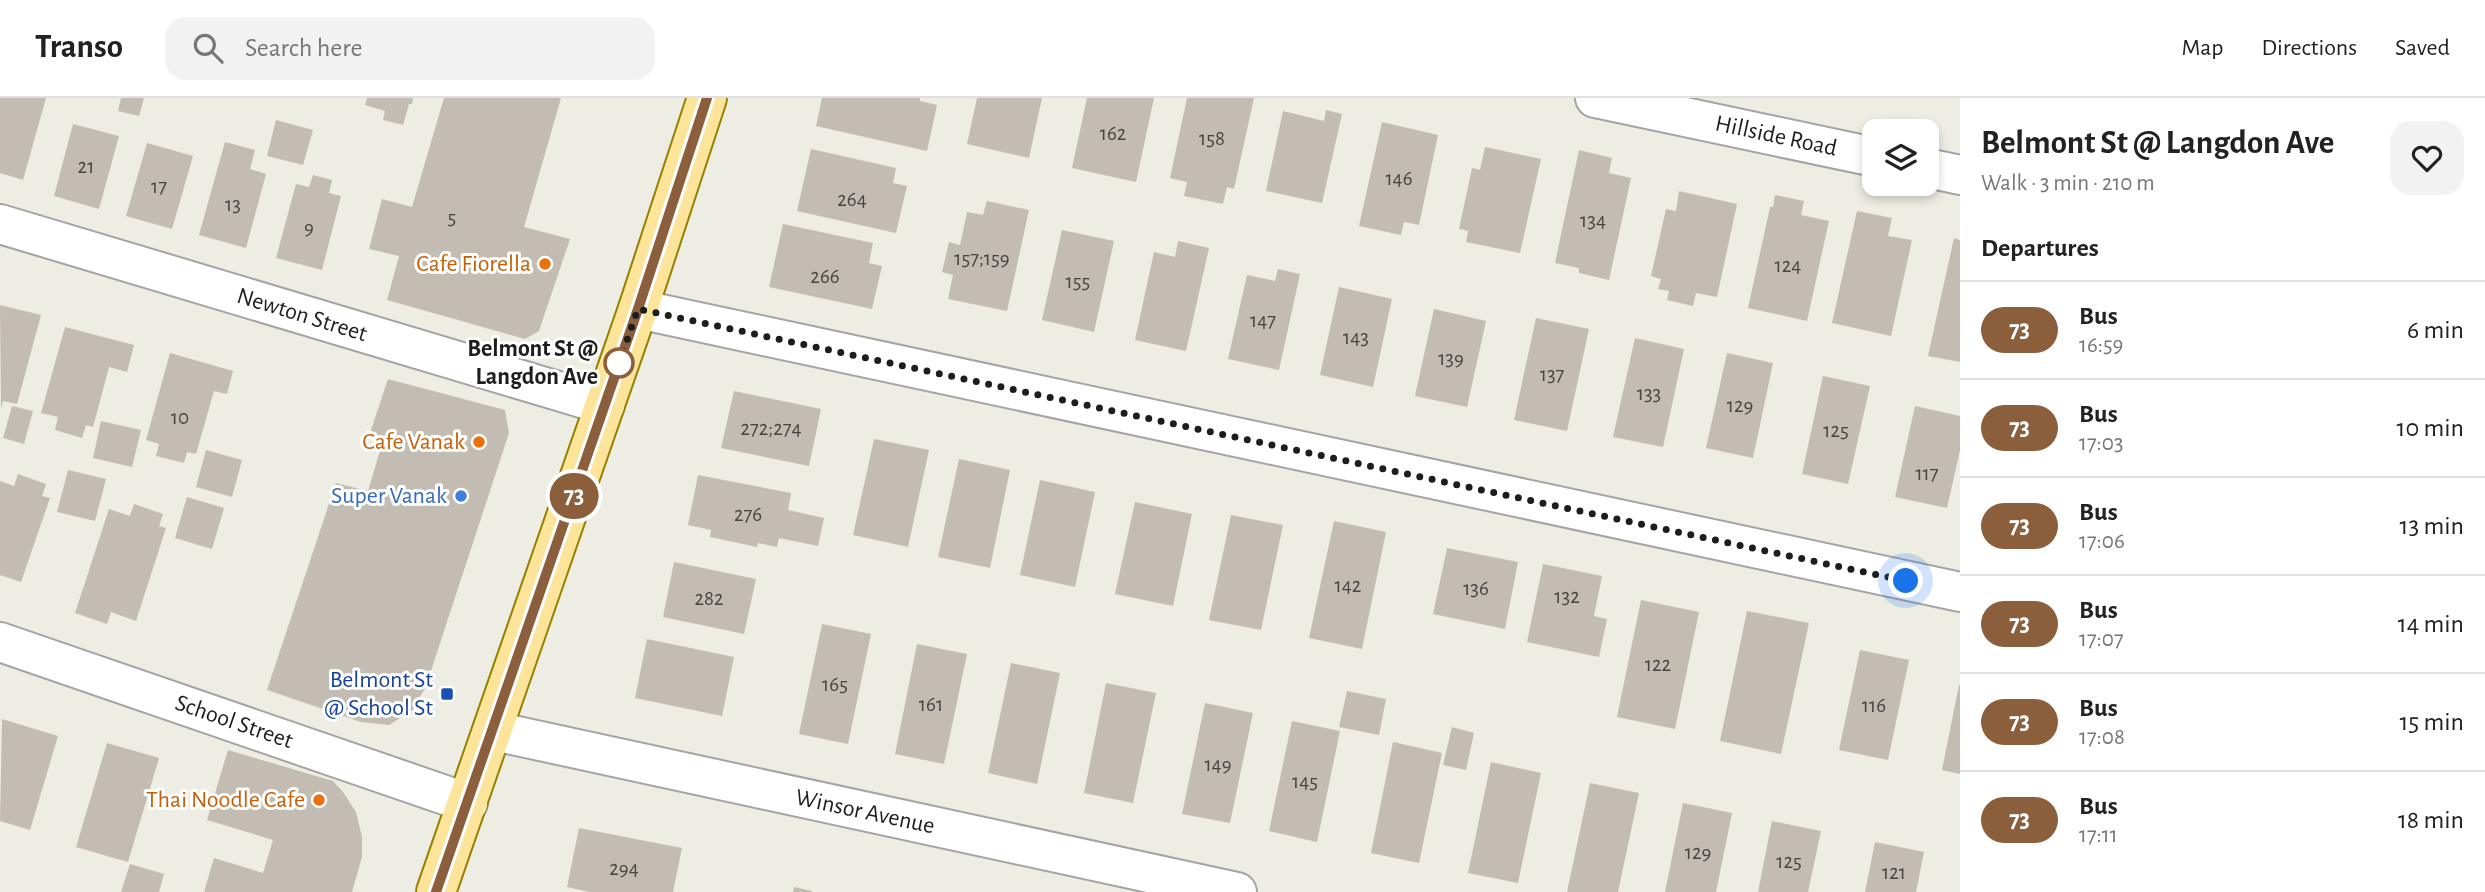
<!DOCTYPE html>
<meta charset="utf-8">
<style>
:root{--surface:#fff;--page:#f2f2f2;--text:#222;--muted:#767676;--line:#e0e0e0}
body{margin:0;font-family:"Alegreya Sans",sans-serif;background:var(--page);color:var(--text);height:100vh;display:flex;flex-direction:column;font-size:26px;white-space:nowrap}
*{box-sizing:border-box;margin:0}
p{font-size:23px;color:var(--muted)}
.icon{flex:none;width:38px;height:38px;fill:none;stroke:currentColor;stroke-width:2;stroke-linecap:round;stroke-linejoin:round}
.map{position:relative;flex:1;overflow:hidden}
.sheet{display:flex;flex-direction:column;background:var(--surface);width:525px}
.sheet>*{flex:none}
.badge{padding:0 14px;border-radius:23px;font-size:24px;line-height:46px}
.tools{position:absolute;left:1862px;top:21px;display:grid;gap:14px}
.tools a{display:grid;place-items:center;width:77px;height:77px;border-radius:14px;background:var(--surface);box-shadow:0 4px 10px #0003;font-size:35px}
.you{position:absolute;width:35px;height:35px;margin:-18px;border:5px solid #fff;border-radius:50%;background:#1a73e8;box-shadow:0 0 0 10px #1a73e833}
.map>.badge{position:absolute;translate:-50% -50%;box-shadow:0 0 0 4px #fff}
h2{padding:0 21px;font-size:26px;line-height:63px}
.round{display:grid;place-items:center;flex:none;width:74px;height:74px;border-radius:21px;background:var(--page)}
.overview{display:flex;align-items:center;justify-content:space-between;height:119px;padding:0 21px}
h1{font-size:33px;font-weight:700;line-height:52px}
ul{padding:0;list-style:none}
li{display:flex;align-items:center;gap:21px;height:98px;padding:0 21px;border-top:2px solid var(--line)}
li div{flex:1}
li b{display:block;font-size:26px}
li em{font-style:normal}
li .badge{min-width:77px;font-weight:700;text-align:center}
header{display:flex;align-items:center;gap:42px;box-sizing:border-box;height:98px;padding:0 35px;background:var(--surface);border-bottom:2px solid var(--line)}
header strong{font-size:33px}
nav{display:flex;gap:38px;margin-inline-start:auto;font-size:24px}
.search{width:490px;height:63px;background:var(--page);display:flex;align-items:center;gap:18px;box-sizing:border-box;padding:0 24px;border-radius:21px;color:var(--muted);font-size:26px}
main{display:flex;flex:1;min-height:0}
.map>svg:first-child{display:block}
</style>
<header>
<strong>Transo</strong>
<div class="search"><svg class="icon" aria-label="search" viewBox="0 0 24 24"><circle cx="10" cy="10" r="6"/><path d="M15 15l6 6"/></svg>Search here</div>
<nav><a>Map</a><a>Directions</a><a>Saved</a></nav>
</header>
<main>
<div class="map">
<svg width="1960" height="794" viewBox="0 0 1960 794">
<rect width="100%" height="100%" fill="#eeede3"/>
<g fill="#c3bcb2">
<path d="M0,0H46L23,82L0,75Z"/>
<path d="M121,0H144L139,18L118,13Z"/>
<path d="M367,0H413L412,6H409L403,27L383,22L385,13L365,7Z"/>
<path d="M444,0H561L524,129L570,141L539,233L525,241L387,202L399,158L369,151L382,101L412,109Z"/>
<path d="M822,0H920V3L937,7L927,53L816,28Z"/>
<path d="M977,0H1042L1029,60L967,46Z"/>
<path d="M1087,0H1154L1136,84L1072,70Z"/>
<path d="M1187,0H1254L1234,91L1227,89L1223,106L1184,98L1187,84L1170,80Z"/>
<path d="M1326,12L1342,16L1322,105L1266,93L1283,13L1324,23Z"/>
<path d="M276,22L313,32L303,67L267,58Z"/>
<path d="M1382,24L1438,37L1419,127L1404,124L1401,137L1359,128Z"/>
<path d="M73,26L119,38L99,111L54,98Z"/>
<path d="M225,44L255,52L250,71L266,76L246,150L199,137Z"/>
<path d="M147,45L193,58L172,131L126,118Z"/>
<path d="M1485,49L1541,61L1520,155L1466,144L1468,133L1459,131L1472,70L1480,72Z"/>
<path d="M811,51L896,70L893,85L907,88L896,135L797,113Z"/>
<path d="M1579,52L1612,60L1609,75L1631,80L1609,182L1579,175V170L1555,165Z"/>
<path d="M313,77L332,82L329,95L341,98L322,172L276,160L296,86L309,89Z"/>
<path d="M1679,93L1737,106L1717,199L1696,195L1693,208L1667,202L1669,193L1658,191L1661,181L1651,178L1666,111L1676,113Z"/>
<path d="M1775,97L1804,103L1801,117L1829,123L1807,223L1748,210L1770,109H1773Z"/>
<path d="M987,103L1029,112L1007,213L948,201L953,177L942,174L949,144L960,147L967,114L983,117Z"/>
<path d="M1857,113L1892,120L1888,138L1912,142L1891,238L1832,225Z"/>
<path d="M783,126L873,145L869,165L882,168L872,211L769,189Z"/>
<path d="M1062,132L1114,143L1094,234L1042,222Z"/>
<path d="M1954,140L1960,142V264L1928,258Z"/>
<path d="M1178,143L1209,150L1186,253L1135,242L1154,154L1175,159Z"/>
<path d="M1278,171L1300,176L1279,272L1228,261L1247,177L1275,183Z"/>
<path d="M1339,189L1392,201L1373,289L1320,277Z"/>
<path d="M0,207L41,217L17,306L3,303L1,311Z"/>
<path d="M1434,211L1486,223L1467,309L1415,298Z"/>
<path d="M1536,220L1589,231L1567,333L1514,322Z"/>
<path d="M65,229L134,247L127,274L109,269L93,329L86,327L82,340L55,332L58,319L41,315Z"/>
<path d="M1635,240L1684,251L1663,349L1613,339Z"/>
<path d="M170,255L233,273L227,296L214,293L196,356L187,354L184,365L156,358L159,346L146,342Z"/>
<path d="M1727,255L1773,265L1753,360L1706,350Z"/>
<path d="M1823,278L1870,288L1848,386L1802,376Z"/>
<path d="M388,281L505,312L509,335L426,588L413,612L389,627L361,624L267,592L336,385L368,393L384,339L370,335Z"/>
<path d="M734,293L821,311L809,368L721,350Z"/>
<path d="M12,308L33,313L24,346L3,340Z"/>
<path d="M1915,308L1960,318V352L1947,410L1895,399Z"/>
<path d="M101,323L141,332L132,369L93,360Z"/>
<path d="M874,341L929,352L908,449L853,437Z"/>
<path d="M206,352L242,362L232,399L196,389Z"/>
<path d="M959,361L1010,372L990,470L938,459Z"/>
<path d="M68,372L106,381L95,423L57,414Z"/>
<path d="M18,376L46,386L42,398L50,400L21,484L0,477V383L14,388Z"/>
<path d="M698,377L791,395L788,412L824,420L818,448L779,440L777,449L758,445L757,449L710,439L711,432L688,427Z"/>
<path d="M1040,382L1095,394L1075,489L1020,477Z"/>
<path d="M187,399L224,410L212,451L175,440Z"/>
<path d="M1135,404L1192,416L1173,508L1115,496Z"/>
<path d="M134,406L163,416L159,428L166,430L136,523L111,514L107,526L75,515L109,411L130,418Z"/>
<path d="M1231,417L1283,427L1261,532L1209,522Z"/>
<path d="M1334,423L1386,434L1362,551L1309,540Z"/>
<path d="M1447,450L1518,464L1505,531L1433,516Z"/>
<path d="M674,464L756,481L744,536L663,519Z"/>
<path d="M1543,466L1602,478L1594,518L1607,521L1599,559L1527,544Z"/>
<path d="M1641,502L1699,514L1675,631L1617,619Z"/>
<path d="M1747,513L1809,525L1781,656L1720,643Z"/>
<path d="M822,526L871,536L848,646L799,636Z"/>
<path d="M647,541L734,559L722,618L635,600Z"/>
<path d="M917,546L967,556L944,666L895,656Z"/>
<path d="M1860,552L1909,562L1888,662L1839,652Z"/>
<path d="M1011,565L1060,575L1037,686L988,675Z"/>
<path d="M1106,585L1156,595L1133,705L1084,695Z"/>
<path d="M1959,587H1960V676L1942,672Z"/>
<path d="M1347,593L1386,601L1379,637L1339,629Z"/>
<path d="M1205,605L1253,615L1230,725L1182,716Z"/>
<path d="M2,621L58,638L30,732L0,723Z"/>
<path d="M1292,623L1340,633L1317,744L1269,733Z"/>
<path d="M1452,629L1474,635L1466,672L1443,667Z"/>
<path d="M1393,644L1442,655L1419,765L1371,755Z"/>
<path d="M107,645L159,660L128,764L76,749Z"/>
<path d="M228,652L333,683L343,694L356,714L362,739V759L352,794H204L214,760L263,775L273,742L207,722Z"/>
<path d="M1491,664L1541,675L1518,785L1468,775Z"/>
<path d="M1590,685L1639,695L1618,794H1567Z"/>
<path d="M1683,705L1732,715L1716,794H1665Z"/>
<path d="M1772,723L1821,733L1808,794H1758Z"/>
<path d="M579,730L682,750L673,794H589L567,789Z"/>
<path d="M1875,744L1924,754L1916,794H1865Z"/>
<path d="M130,766L164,776L159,794H121Z"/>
<path d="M794,789L812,793V794H793Z"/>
</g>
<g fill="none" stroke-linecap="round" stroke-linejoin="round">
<defs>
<g id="minor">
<path d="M1595,0L1874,59"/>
<path d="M1927,70L1960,77"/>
<path d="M0,126L605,307"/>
<path d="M638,211L1960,494"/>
<path d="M0,544L468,705"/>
<path d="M494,633L1237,794"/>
</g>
<path id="major" d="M436,794L638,211L707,0"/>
</defs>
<use href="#minor" stroke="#a4a4a4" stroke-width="42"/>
<use href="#major" stroke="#968000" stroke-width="42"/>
<use href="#minor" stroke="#fff" stroke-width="38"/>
<use href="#major" stroke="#fce49a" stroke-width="38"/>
</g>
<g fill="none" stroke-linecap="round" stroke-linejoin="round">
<defs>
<path id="line" d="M436,794L638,211L707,0"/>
</defs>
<use href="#line" stroke="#fff" stroke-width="16"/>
<use href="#line" stroke="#8b5e3c" stroke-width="10"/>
<path stroke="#1d1d1d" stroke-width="7" stroke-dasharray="0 12.6" d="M619,265L638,211L1906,483"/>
</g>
<g fill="#e8710a" stroke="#fff" stroke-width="2.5">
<circle cx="545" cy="166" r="7"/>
<circle cx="479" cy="344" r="7"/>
<circle cx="319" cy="702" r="7"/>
</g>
<circle fill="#fff" stroke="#8b5e3c" stroke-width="3.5" cx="619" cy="265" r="14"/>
<circle fill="#3f7fe0" stroke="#fff" stroke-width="2.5" cx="461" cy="398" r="7"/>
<rect fill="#1a4fb4" stroke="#fff" stroke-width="2.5" x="440" y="589" width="14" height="14" rx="3.5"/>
<g text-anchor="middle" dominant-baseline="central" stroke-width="6" stroke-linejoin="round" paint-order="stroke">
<g font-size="21" fill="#464542">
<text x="1113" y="35">162</text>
<text x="1212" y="40">158</text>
<text x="86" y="68">21</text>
<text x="1399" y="80">146</text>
<text x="159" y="88">17</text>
<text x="852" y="101">264</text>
<text x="233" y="106">13</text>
<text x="452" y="119">5</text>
<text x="1593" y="122">134</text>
<text x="309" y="129">9</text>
<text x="982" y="160">157;159</text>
<text x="1788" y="167">124</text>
<text x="825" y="178">266</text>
<text x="1078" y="183">155</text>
<text x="1263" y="222">147</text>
<text x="1356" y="239">143</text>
<text x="1451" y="260">139</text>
<text x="1552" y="276">137</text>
<text x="1649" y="295">133</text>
<text x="1740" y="307">129</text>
<text x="180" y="319">10</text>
<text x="771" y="330">272;274</text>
<text x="1836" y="332">125</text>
<text x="1927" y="375">117</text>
<text x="748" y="416">276</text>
<text x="1348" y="487">142</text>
<text x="1476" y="490">136</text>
<text x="1567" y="498">132</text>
<text x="709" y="500">282</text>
<text x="1658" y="566">122</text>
<text x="835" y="586">165</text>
<text x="931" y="606">161</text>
<text x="1874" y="607">116</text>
<text x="1218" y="666">149</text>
<text x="1305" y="683">145</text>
<text x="1698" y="754">129</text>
<text x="1789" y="763">125</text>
<text x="624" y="770">294</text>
<text x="1894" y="774">121</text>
</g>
<g font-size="24" fill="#1d1d1d" stroke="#fff">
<text transform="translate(1776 38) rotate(12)">Hillside Road</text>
<text transform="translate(302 217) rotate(17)">Newton Street</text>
<text transform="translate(234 624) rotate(19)">School Street</text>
<text transform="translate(865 714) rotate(12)">Winsor Avenue</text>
</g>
<g font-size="24" fill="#c56008" stroke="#fff" text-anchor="end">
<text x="531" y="166">Cafe Fiorella</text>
<text x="465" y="344">Cafe Vanak</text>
<text x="305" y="702">Thai Noodle Cafe</text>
</g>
<g font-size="24" font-weight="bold" fill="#1d1d1d" stroke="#fff" text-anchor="end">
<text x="598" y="251">Belmont St @<tspan x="598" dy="28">Langdon Ave</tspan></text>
</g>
<g font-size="24" fill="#366cbe" stroke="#fff" text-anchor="end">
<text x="447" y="398">Super Vanak</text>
</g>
<g font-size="24" fill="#164399" stroke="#fff" text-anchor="end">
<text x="433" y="582">Belmont St<tspan x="433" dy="28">@ School St</tspan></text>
</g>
</g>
</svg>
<div class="tools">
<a><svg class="icon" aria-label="layers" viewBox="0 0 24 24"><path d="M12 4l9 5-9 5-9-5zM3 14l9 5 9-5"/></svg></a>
</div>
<div class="you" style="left:1906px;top:483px"></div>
<b class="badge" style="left:574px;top:398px;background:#8b5e3c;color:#fff">73</b>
</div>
<section class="sheet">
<div class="overview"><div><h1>Belmont St @ Langdon Ave</h1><p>Walk · 3 min · 210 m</p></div><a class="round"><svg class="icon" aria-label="heart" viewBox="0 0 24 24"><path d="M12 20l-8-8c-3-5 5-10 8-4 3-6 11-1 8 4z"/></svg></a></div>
<h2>Departures</h2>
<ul>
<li><span class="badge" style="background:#8b5e3c;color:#fff">73</span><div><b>Bus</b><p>16:59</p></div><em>6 min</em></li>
<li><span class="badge" style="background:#8b5e3c;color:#fff">73</span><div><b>Bus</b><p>17:03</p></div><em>10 min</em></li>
<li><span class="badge" style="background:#8b5e3c;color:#fff">73</span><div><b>Bus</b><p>17:06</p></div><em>13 min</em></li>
<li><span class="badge" style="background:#8b5e3c;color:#fff">73</span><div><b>Bus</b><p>17:07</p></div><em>14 min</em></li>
<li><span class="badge" style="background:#8b5e3c;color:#fff">73</span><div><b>Bus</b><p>17:08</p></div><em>15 min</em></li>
<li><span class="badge" style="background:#8b5e3c;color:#fff">73</span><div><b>Bus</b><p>17:11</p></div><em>18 min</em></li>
</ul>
</section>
</main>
